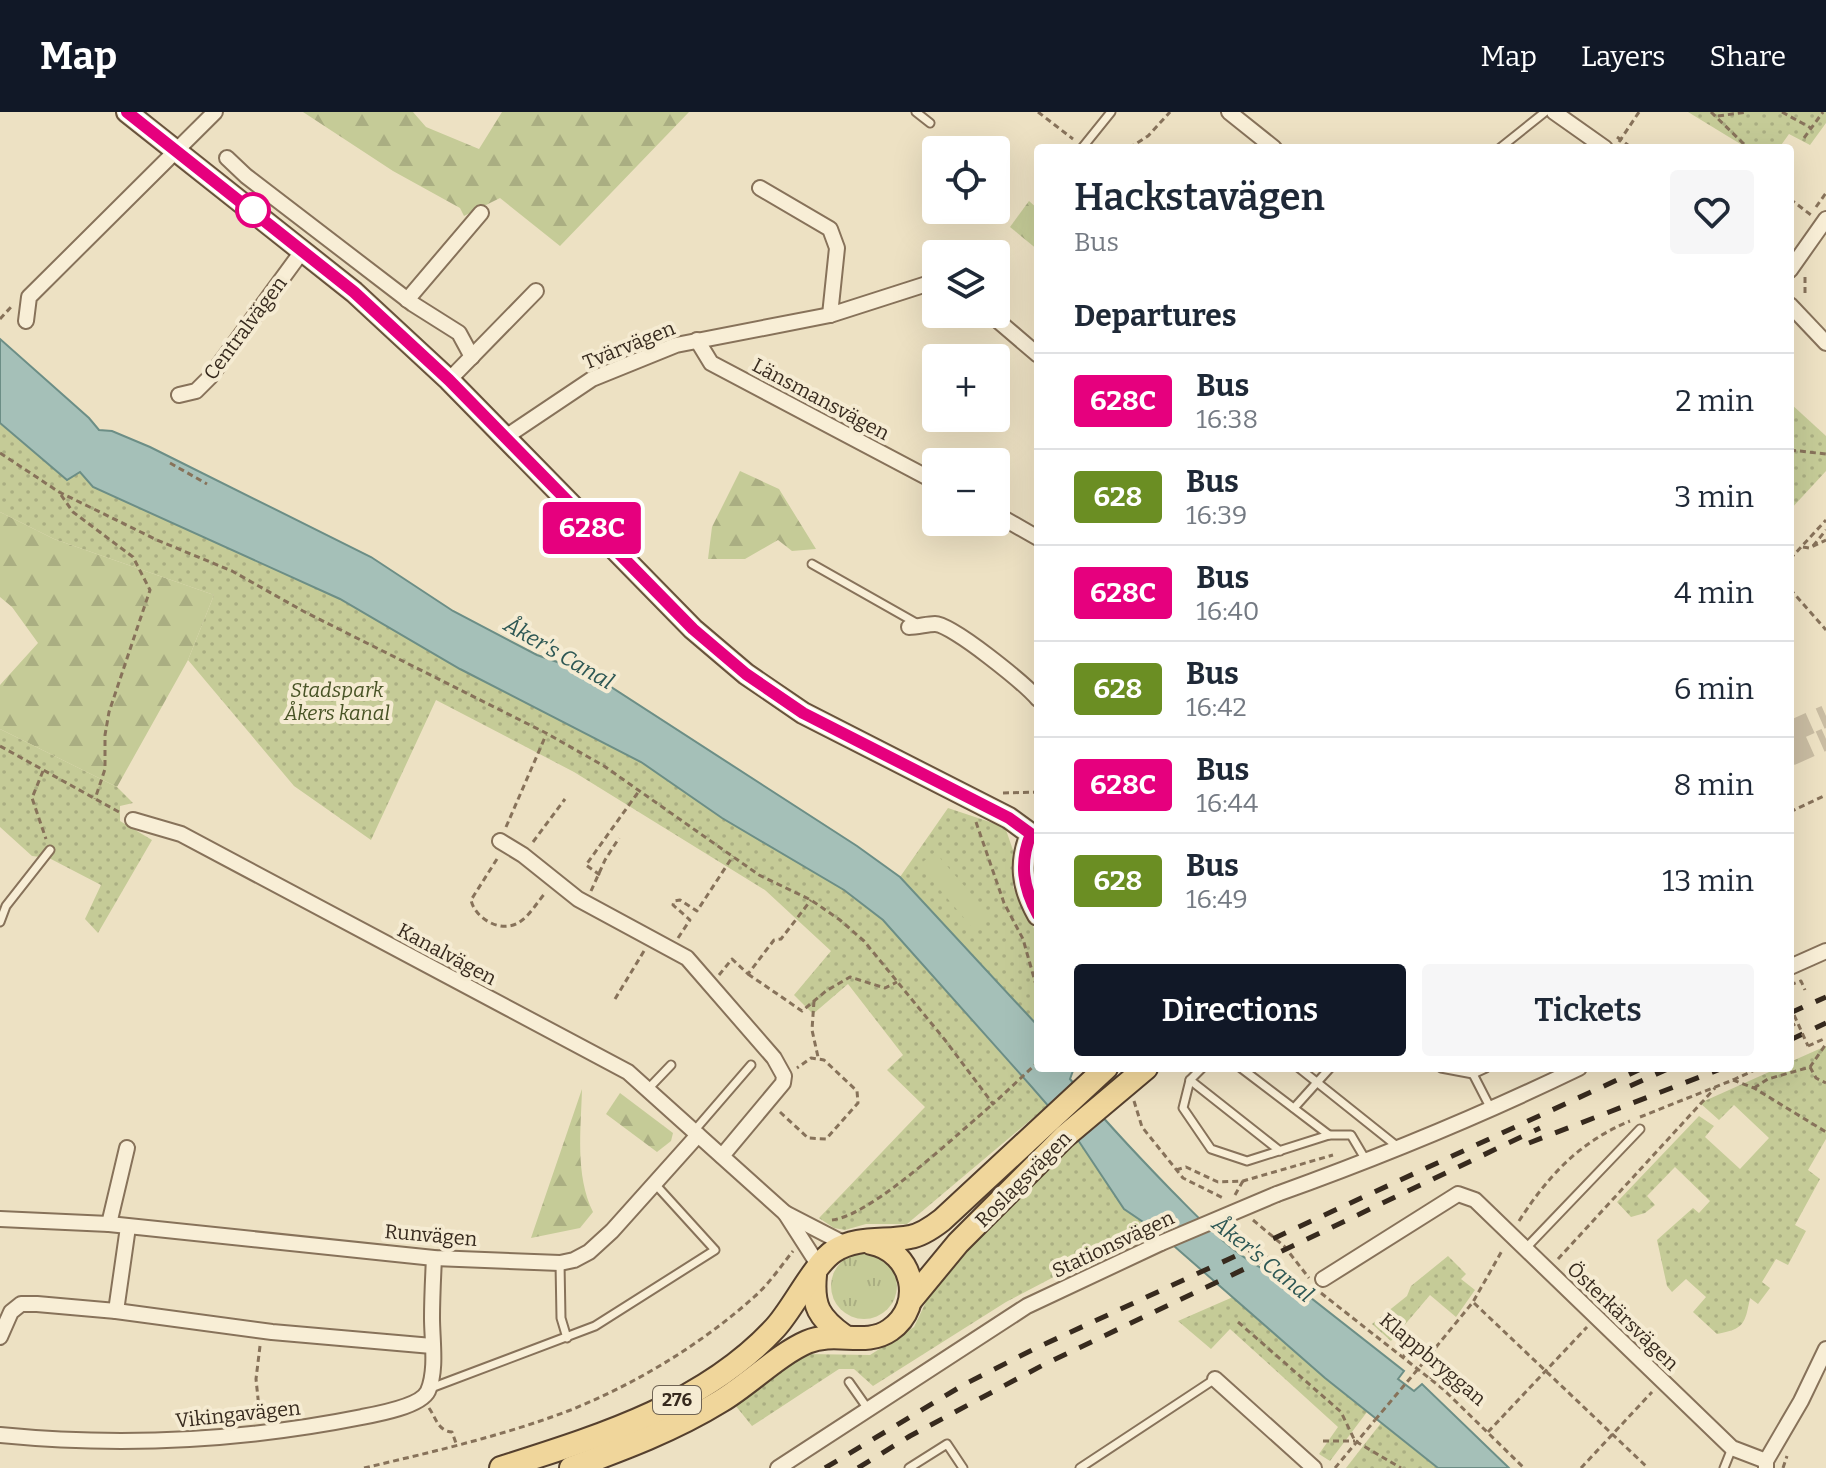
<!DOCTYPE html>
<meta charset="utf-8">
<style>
:root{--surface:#fff;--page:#f6f6f7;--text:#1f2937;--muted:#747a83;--line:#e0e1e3;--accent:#111827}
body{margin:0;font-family:Bitter,serif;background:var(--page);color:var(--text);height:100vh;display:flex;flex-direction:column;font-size:30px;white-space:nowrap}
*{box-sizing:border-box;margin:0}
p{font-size:26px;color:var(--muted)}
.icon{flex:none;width:44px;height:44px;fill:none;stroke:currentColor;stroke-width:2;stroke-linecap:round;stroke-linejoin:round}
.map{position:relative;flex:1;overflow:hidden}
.side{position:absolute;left:1034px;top:32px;width:760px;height:928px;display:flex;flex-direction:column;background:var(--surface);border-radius:8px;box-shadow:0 8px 32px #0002}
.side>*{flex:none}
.badge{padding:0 16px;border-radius:6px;font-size:28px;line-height:52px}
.controls{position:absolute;left:922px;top:24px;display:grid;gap:16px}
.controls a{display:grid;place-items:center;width:88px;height:88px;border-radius:8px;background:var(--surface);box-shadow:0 8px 32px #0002;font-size:40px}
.map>.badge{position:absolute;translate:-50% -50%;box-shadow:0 0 0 4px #fff}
h2{padding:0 40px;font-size:30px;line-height:72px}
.round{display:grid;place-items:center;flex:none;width:84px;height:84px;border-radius:8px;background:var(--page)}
.summary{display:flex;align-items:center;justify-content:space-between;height:136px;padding:0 40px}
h1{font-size:38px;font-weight:600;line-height:60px}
.action{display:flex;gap:16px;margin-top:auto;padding:16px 40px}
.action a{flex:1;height:92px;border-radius:8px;background:var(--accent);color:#fff;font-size:32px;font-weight:600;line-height:92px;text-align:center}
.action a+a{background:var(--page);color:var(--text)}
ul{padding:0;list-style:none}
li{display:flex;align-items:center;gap:24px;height:96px;padding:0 40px;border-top:2px solid var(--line)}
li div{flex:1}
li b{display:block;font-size:30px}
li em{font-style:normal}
li .badge{min-width:88px;font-weight:700;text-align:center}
header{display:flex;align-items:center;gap:48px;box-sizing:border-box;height:112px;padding:0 40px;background:var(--accent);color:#fff}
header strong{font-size:38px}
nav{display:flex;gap:44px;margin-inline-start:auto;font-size:28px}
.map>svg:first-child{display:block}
</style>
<header>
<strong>Map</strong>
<nav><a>Map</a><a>Layers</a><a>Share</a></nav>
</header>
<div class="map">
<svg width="1826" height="1356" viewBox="0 0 1826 1356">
<defs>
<pattern id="grass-tufts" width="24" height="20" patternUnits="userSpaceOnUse" patternTransform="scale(2)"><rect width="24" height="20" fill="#c5cb97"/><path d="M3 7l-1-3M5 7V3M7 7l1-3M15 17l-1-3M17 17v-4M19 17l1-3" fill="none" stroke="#aaae82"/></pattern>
<pattern id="forest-firs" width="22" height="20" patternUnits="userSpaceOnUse" patternTransform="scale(2)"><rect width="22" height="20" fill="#c5cb97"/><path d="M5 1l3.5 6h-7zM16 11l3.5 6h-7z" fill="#aaae82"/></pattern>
<pattern id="park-dots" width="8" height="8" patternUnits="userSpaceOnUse" patternTransform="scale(2)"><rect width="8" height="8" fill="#c5cb97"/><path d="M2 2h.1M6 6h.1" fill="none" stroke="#aaae82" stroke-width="1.8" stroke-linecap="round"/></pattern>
</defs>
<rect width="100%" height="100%" fill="#ede1c3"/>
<circle fill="url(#grass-tufts)" cx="864" cy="1174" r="33"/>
<g fill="url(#forest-firs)">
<path d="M303,0H413L426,15L479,37L502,0H689L560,134L500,86L464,104L460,96L393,59Z"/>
<path d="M1029,89L1038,97V138L1010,115Z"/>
<path d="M740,359L779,377L816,437L792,439L778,428L745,447H708L712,415Z"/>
<path d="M0,400L54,427L214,483L188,548L117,675L0,617V573L38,531L12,495L0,485Z"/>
<path d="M582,977C581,1017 575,1063 593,1100L580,1116L531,1126Z"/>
<path d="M620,981L673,1021L671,1029L657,1040L606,1002Z"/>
</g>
<g fill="url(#park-dots)">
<path d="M1688,0H1826V11L1810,33L1789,22L1779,36H1747Z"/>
<path d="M1790,291L1826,324V359L1790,398Z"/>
<path d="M0,311L67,368L80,359L93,375L340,487L460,557L641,650L722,706L844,778L883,808L1047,994L907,1112H866L845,1118L834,1116L819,1106L925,995L887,958L903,943L848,872L813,902L794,883L831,839L765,778L574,660L436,588L371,728L294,674L188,548L214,483L54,427L0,400Z"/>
<path d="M0,617L117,675L133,691L120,694V709L152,728L98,821L85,807L101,773L49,746L32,744L0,715Z"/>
<path d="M948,696L1005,715L1015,744L1013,775L1038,824V916L900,765Z"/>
<path d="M1826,934V1027L1808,1058L1820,1067L1795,1113L1806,1119L1788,1153L1776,1147L1762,1170L1770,1176L1758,1192L1750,1186C1745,1212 1744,1217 1717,1222L1693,1200L1706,1185L1686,1167L1672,1180L1667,1174L1657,1128L1693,1096L1699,1101L1710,1089L1675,1055L1647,1084L1655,1093L1645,1101L1631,1105L1617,1090L1699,1004L1714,1014L1705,1025L1740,1057L1769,1026L1734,993L1719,1008L1700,991L1778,956H1790V950Z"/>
<path d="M1078,1028L1124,1097L1158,1120L1069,1157L1006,1190L873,1274L854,1257H839L752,1314L735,1293L807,1242L870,1243L914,1215L935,1171Z"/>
<path d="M1448,1144L1466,1162L1461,1167L1475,1178L1456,1205L1430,1183L1391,1229L1372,1212L1407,1184L1411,1174Z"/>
<path d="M1233,1185L1367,1300L1330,1349L1319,1342L1338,1315L1230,1217L1211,1237L1178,1209Z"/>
<path d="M1381,1311L1437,1356H1346Z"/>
</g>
<path fill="#c5cb97" d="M935,740L991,805L975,819L919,753Z"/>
<path fill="#a5c0b8" stroke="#6c8e86" stroke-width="2" d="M0,227L89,306L99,318L112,319L150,335L371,445L453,499L537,543L566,553L574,560L594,564L857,734L900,765L1038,914V956H1074L1070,967C1102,1006 1136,1042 1171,1078C1206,1113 1240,1152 1288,1168L1404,1259L1398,1267L1414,1279L1422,1272L1509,1356H1438L1325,1266L1158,1120L1124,1097L1078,1028L1030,973L883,808L844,778L722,706L641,650L460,557L340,487L93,375L80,360L67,368L0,311Z"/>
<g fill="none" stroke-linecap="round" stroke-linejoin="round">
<g stroke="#c9bca2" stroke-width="22" stroke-dasharray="22 11" stroke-linecap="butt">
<path d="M1790,620L1826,604"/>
<path d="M1790,643L1826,627"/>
</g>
<defs>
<g id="lane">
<path d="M916,0L930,11"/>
<path d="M1082,36L1111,0"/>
<path d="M1500,36L1545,0"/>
<path d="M812,452L918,512"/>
<path d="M0,810L6,794L50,738"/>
<path d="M1202,956L1190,968L1183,996L1211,1037L1247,1049L1329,1023H1351L1367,1050"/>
<path d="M1241,956L1329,1023"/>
<path d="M1299,956L1398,1035"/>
<path d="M1441,956L1473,962L1474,956"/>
<path d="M1486,956L1473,962L1491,997"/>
<path d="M1190,968L1280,1039"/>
<path d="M648,977L671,953"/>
<path d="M1294,996L1330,956"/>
<path d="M694,1019L751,953"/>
<path d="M1525,1137L1640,1017"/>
<path d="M560,1151L561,1206L567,1226"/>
<path d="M849,1270L868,1297"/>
<path d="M431,1276L595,1214L715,1138L655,1072"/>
<path d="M909,1356L947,1332L963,1356"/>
<path d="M1080,1356L1215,1267"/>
<path d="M1724,1356L1732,1336"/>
</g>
<g id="street">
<path d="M1229,0L1274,36"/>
<path d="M1554,0L1605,36"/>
<path d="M227,46L246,64L413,192L459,221L472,245"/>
<path d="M760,76L830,117L837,136L830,203"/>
<path d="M1790,158L1826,107"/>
<path d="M407,188L481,101"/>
<path d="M1790,193L1826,231"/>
<path d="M990,202L1038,243"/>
<path d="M26,209L29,185L215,0"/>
<path d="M697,228L711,251L936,370"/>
<path d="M449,268L536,179"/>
<path d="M179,283L196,279L210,265L303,138"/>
<path d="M504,326L592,267L676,233L830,203L936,169"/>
<path d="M996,402L1038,426"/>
<path d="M909,515C918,515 927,512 935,512C952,512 1025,572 1038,587"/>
<path d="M133,708L181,722L628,960L785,1101L819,1154"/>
<path d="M500,729L523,743L578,787L687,846L774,946L784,964L783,971L722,1044"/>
<path d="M1790,855L1826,839"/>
<path d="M1277,1082C1380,1045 1480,1004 1579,956"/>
<path d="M785,1101L845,1132"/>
<path d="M0,1107L109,1112L434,1146L560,1151L574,1148L589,1140L612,1119L698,1023"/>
<path d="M109,1112L127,1036"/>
<path d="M1323,1167L1458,1082L1475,1088L1732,1336L1766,1349"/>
<path d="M116,1199L128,1115"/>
<path d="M0,1225L11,1200L21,1192H37L116,1199L272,1220L432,1234"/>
<path d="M1215,1267L1314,1356"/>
<path d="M0,1323C122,1335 242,1329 362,1305C378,1302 421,1294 428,1279C437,1258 432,1228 432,1206C432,1186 433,1166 434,1146"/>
<path d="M778,1356L1027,1194L1161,1131"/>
<path d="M1766,1356V1349L1801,1289L1826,1237"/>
</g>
<path id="secondary" d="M127,0L354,180L449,268L693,517L746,562L803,601L1009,706L1031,722C1019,751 1022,775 1038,803"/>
<g id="primary">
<path d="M815,1163C812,1194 819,1206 844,1224"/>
<path d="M911,1188L958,1131L1064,1025L1146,956"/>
<path d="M501,1356C598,1325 704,1293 775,1216C793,1197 814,1152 834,1139C857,1124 885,1130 910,1125C922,1123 933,1115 942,1108L1106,956"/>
<path d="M571,1356C623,1337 674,1318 721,1289C748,1273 779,1242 807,1230C836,1218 866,1235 890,1218C926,1193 913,1139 871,1131"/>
</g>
</defs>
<use href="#lane" stroke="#87725a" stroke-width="11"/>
<use href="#street" stroke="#87725a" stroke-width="18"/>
<use href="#secondary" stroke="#69533d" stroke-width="24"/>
<use href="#primary" stroke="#55402e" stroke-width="26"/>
<g stroke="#87725a" stroke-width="3" stroke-dasharray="6 4" stroke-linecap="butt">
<path d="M1038,0L1073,27"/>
<path d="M1711,0L1748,36"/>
<path d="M1782,0L1811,16"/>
<path d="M1718,4L1747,0"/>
<path d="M1617,25L1632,36"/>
<path d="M1804,26L1823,0"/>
<path d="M1619,30L1639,0"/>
<path d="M1129,36L1148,24L1170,0"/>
<path d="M1790,87L1811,103"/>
<path d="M1816,95L1826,81"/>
<path d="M1805,165V185"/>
<path d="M0,207L11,195"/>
<path d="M1790,338L1826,342"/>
<path d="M0,341L59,380L157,428L232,459L303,499L546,621L604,654L759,763L811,788L840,808L864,829L945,928L993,992L1038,950"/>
<path d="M170,351L207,372"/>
<path d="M61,383L73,400L133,445L150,478L109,600L105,623V657L95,687"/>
<path d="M1813,434L1826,418"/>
<path d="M1803,435L1809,436L1826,428"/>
<path d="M1790,447L1826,408"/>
<path d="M1790,477L1826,518"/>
<path d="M0,634L119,700"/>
<path d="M43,659L32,686L46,727"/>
<path d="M1003,681L1038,680"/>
<path d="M1790,700L1826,683"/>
<path d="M976,710L1004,791L1023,827L1036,873H1038"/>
<path d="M506,715L546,623"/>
<path d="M533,730L565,687"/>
<path d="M497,747L471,788C475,807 503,823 521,809C530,803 538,789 546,780"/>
<path d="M600,763L586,753L639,679"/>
<path d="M591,779L605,748L619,726"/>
<path d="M678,826L690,808L673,793L674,789L680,788L697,799L733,744"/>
<path d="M748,862L802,899L826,879L850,865L885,876L897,870"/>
<path d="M719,863L732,847L748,862L774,828L781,827L811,788"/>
<path d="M1790,873L1801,869L1805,878"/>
<path d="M615,887L644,839"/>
<path d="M814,889L812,918L818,945"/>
<path d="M1790,915L1797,911"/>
<path d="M1790,921L1791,924"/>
<path d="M1808,934L1826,926"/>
<path d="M1810,955L1816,966L1826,971"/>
<path d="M1733,968L1759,956"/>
<path d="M1754,976L1768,967L1810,955L1826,932"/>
<path d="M1134,989L1142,1015L1183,1066L1225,1087"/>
<path d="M780,1000L808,1026L826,1027L858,991L857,979L824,948L811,946L797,956"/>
<path d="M1640,1005L1733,968L1754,976L1826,1020"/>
<path d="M1176,1058L1186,1055L1218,1070L1243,1069L1333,1043"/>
<path d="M1235,1083L1243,1069"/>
<path d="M832,1108C873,1103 958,1021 993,992"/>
<path d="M1253,1108L1284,1134L1309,1166"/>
<path d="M1519,1109C1548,1064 1579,1030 1630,1009"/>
<path d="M1558,1147L1715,976"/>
<path d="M1321,1181L1443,1277L1524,1356"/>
<path d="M1474,1191L1648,1356"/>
<path d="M1238,1210L1341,1300L1355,1329L1401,1356"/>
<path d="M260,1234L256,1267L260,1306"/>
<path d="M1403,1244L1434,1236L1431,1267"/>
<path d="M1423,1251L1473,1190L1503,1137"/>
<path d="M429,1296C436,1306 438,1319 452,1320L457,1334"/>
<path d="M1488,1320L1587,1215"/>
<path d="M1323,1329H1355"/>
<path d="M364,1356C432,1340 502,1324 568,1299C634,1273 702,1232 754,1185C769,1172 781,1154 793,1139"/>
<path d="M1335,1356L1375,1308"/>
<path d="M1581,1356L1652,1280"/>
<path d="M1783,1356L1787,1344"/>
</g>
<use href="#lane" stroke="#f8eed6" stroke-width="7"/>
<use href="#street" stroke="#f8eed6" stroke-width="14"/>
<use href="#secondary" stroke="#f8eed6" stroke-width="20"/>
<use href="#primary" stroke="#f0d69b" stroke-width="22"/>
<g stroke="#372a1e" stroke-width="5" stroke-dasharray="14 14" stroke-linecap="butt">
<path d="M1790,901L1826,885"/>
<path d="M1790,928L1826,911"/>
<path d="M1630,974L1670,956"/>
<path d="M1529,1031L1723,956"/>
<path d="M825,1356L965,1272L1034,1237L1643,956"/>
<path d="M858,1356L910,1324L1043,1253L1540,1016"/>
</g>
<defs>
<path id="street-bridge" d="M1161,1131L1277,1082"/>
</defs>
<use href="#street-bridge" stroke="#87725a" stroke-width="18" stroke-linecap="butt"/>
<g stroke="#87725a" stroke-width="3" stroke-dasharray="6 4" stroke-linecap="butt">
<path d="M1790,894L1808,934"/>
<path d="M1375,1308L1423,1251"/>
</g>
<use href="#street-bridge" stroke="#f8eed6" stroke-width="14"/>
</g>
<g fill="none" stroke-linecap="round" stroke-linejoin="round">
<defs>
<path id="line" d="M127,0L354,180L449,268L693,517L746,562L803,601L1009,706L1031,722C1019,751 1023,775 1038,803"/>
</defs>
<use href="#line" stroke="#fff" stroke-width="18"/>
<use href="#line" stroke="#e6007e" stroke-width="12"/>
</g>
<circle fill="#fff" stroke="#e6007e" stroke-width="4" cx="253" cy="98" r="16"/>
<g text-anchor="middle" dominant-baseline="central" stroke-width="8" stroke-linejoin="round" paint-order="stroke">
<rect fill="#f5ebd2" stroke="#706454" stroke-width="2" x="653" y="1274" width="48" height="28" rx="6"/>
<g font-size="18" font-weight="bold" fill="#372a1e">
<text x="677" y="1288">276</text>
</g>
<g font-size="20" fill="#372a1e" stroke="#f5ebd2">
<text transform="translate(245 216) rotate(-53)">Centralvägen</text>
<text transform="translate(629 233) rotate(-22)">Tvärvägen</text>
<text transform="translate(821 287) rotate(28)">Länsmansvägen</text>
<text transform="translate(447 842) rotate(28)">Kanalvägen</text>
<text transform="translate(1023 1067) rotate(-45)">Roslagsvägen</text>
<text transform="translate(431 1123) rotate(5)">Runvägen</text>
<text transform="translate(1113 1132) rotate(-25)">Stationsvägen</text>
<text transform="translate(1623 1204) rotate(44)">Österkärsvägen</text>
<text transform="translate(1433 1247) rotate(40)">Klappbryggan</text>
<text transform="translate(238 1302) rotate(-6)">Vikingavägen</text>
</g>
<g font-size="20" font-style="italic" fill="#485325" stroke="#f5ebd2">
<text x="337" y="578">Stadspark<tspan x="337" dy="23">Åkers kanal</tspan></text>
</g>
<g font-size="22" font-style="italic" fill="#2d5754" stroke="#f5ebd2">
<text transform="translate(559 541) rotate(30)">Åker's Canal</text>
<text transform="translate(1263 1147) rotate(39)">Åker's Canal</text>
</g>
</g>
</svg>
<div class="controls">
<a><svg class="icon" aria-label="locate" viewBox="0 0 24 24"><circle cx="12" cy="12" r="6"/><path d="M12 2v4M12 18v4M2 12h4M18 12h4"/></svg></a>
<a><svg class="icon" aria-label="layers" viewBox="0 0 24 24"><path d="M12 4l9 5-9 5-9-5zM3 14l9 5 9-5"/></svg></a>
<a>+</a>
<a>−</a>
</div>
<b class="badge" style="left:592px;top:416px;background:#e6007e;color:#fff">628C</b>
<section class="side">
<div class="summary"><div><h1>Hackstavägen</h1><p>Bus</p></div><a class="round"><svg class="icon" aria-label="heart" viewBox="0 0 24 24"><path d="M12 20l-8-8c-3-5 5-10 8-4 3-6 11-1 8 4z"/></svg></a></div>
<h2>Departures</h2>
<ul>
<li><span class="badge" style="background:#e6007e;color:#fff">628C</span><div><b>Bus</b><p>16:38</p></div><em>2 min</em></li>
<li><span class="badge" style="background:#6b8e23;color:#fff">628</span><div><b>Bus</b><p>16:39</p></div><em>3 min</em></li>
<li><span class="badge" style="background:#e6007e;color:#fff">628C</span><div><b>Bus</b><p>16:40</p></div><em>4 min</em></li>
<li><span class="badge" style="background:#6b8e23;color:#fff">628</span><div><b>Bus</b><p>16:42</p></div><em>6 min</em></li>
<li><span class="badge" style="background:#e6007e;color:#fff">628C</span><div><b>Bus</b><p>16:44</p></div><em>8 min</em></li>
<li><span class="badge" style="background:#6b8e23;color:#fff">628</span><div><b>Bus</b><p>16:49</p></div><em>13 min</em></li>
</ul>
<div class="action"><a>Directions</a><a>Tickets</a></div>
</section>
</div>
